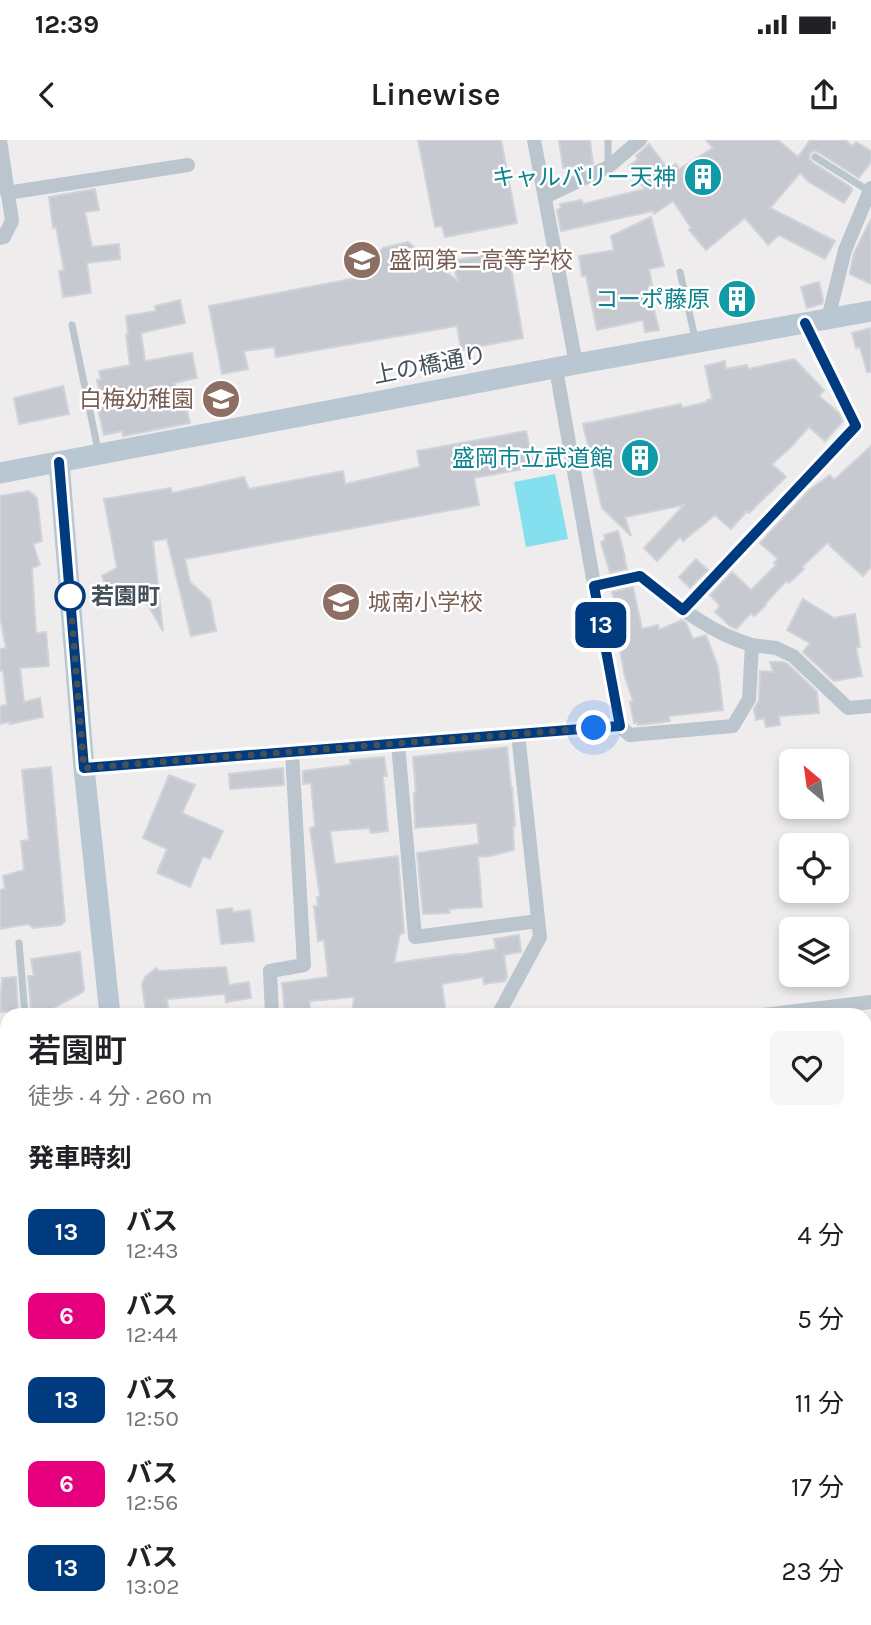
<!DOCTYPE html>
<html lang="ja">
<meta charset="utf-8">
<style>
:root{--surface:#fff;--page:#f6f6f6;--text:#202124;--muted:#757577}
body{margin:0;font-family:Karla,"Noto Sans JP",sans-serif;background:var(--page);color:var(--text);height:100vh;display:flex;flex-direction:column;font-size:26px;white-space:nowrap}
*{box-sizing:border-box;margin:0}
p{font-size:23px;color:var(--muted)}
.icon{flex:none;width:38px;height:38px;fill:none;stroke:currentColor;stroke-width:2;stroke-linecap:round;stroke-linejoin:round}
.map{position:relative;flex:1;overflow:hidden}
.details{position:absolute;left:0px;top:868px;width:872px;height:618px;display:flex;flex-direction:column;background:var(--surface);border-radius:21px 21px 0 0;box-shadow:0 4px 10px #0003}
.details>*{flex:none}
.badge{padding:0 14px;border-radius:10px;font-size:24px;line-height:46px}
.needle{width:46px;rotate:331deg}
.controls{position:absolute;left:779px;top:609px;display:grid;gap:14px}
.controls a{display:grid;place-items:center;width:70px;height:70px;border-radius:10px;background:var(--surface);box-shadow:0 4px 10px #0003;font-size:35px}
.you{position:absolute;width:35px;height:35px;margin:-18px;border:5px solid #fff;border-radius:50%;background:#1a73e8;box-shadow:0 0 0 10px #1a73e833}
.map>.badge{position:absolute;translate:-50% -50%;box-shadow:0 0 0 4px #fff}
h2{padding:0 28px;font-size:26px;line-height:63px}
.round{display:grid;place-items:center;flex:none;width:74px;height:74px;border-radius:10px;background:var(--page)}
.summary{display:flex;align-items:center;justify-content:space-between;height:119px;padding:0 28px}
h1{font-size:33px;font-weight:600;line-height:52px}
ul{padding:0;list-style:none}
li{display:flex;align-items:center;gap:21px;height:84px;padding:0 28px}
li div{flex:1}
li b{display:block;font-size:26px}
li em{font-style:normal}
li .badge{min-width:77px;font-weight:700;text-align:center}
.status{display:flex;justify-content:space-between;align-items:center;height:49px;padding:0 35px;background:var(--surface);direction:ltr}
.status svg{height:19px;fill:currentColor}
header{display:flex;justify-content:space-between;align-items:center;height:91px;padding:0 28px;background:var(--surface);font-size:32px;font-weight:600}
.map>svg:first-child{display:block}
</style>
<div class="status"><b>12:39</b><svg viewBox="0 0 49 12"><path d="M0 12V9h3v3zM5 12V6h3v6zM10 12V3h3v9zM15 12V0h3v12zM26 1h20v11H26zM47 4h2v5h-2z"/></svg></div>
<header><svg class="icon" aria-label="back" viewBox="0 0 24 24"><path d="M15 5l-7 7 7 7"/></svg>Linewise<svg class="icon" aria-label="share" viewBox="0 0 24 24"><path d="M12 15V3M7 8l5-5 5 5M5 13v7h14v-7"/></svg></header>
<div class="map">
<svg width="871" height="1485" viewBox="0 0 871 1485">
<rect width="100%" height="100%" fill="#efeced"/>
<path fill="#84dfee" d="M555,334L568,399L526,407L514,342Z"/>
<g fill="#c6cad0" stroke="#d0d3d9" stroke-width="2">
<path d="M418,0H501L517,83L445,97L442,86L435,87Z"/>
<path d="M559,0H590L593,24L563,28Z"/>
<path d="M706,0H778L798,17L810,0H845L853,6L856,2L871,11V22L859,38L818,12L813,11L810,14L809,19L812,22L852,48L851,50L852,51L844,63L809,42L800,33L770,68L835,101L825,119L779,95L768,105L745,78L706,110L689,90L691,88L673,61L654,74L653,71L561,91L557,70L561,68L560,64L582,60L583,64L645,49L630,30L631,29L629,26L638,19L636,16L649,4L668,29L676,24L679,29L713,8Z"/>
<path d="M95,49L99,70L85,72L92,107L119,104L120,119L87,123L91,153L63,157L59,131L64,130L56,87L53,88L49,57Z"/>
<path d="M651,77L664,126L649,129L652,145L648,146L659,190L645,192L643,180L597,190L586,136H582L579,116L614,110L611,96Z"/>
<path d="M871,79V144L850,134V132L854,113Z"/>
<path d="M408,102L424,115L426,126L436,124L458,141L452,121L508,111L523,198L461,210L457,186L276,217L274,207L244,211L248,229L222,234L209,166L372,135L371,121L383,108Z"/>
<path d="M733,140L750,144L741,178L724,173Z"/>
<path d="M819,142L823,160L822,164L807,168L801,147Z"/>
<path d="M180,160L185,183L141,193L145,221L192,213L197,238L174,243L186,265L190,283L123,296L122,291L104,295L98,269L103,268L97,240L101,239L99,231L130,225L126,195L128,193L126,176L156,171L155,166Z"/>
<path d="M871,188V232H867L860,207L856,208L852,193Z"/>
<path d="M794,219L824,250L819,256L839,273L843,281L825,301L809,287L790,308L772,324L786,337L749,373L747,371L731,389L715,375L683,401L680,397L657,421L644,408L684,365L625,377L631,396L602,368L583,284L681,264L682,268L707,262V260L712,259L705,226L725,221L726,229L747,225L748,229Z"/>
<path d="M63,246L69,274L19,284L14,258Z"/>
<path d="M526,291L534,327L474,338L479,365L185,419L190,442L210,460L216,491L191,496L167,399L153,401L163,491L146,462L124,466L120,445L107,450L102,436L117,428L104,359L171,348L172,353L244,337L249,349L343,331L345,344L420,327L417,311Z"/>
<path d="M871,306V427L863,436L830,406L831,405L827,403L802,427L804,429L789,443L786,441L765,464L766,465L754,476L751,473L736,489L730,486L715,472L720,466L710,455L732,432L751,450L776,425L774,423L778,419L760,403L809,350L830,335L834,340Z"/>
<path d="M29,351L37,358L42,401L33,404L40,425L32,428L36,493L46,492L49,526L20,528L24,562L40,558L43,577L10,584V582L0,584V566L7,565L3,530L0,531V509L6,508L0,477V356Z"/>
<path d="M618,391L625,417H624L627,429L610,433L601,402L605,400L604,395Z"/>
<path d="M696,419L708,430L690,448L679,437Z"/>
<path d="M633,447L642,489L658,485L659,490L682,480L686,483L693,499L706,495L718,527L723,570L669,576L670,581L657,583L638,585V583H634L630,562L633,561L625,537L611,463L615,462L612,452Z"/>
<path d="M803,459L834,478L855,474L860,507L856,508L862,536L834,541L803,512L810,503L787,490Z"/>
<path d="M770,522H783L788,524L817,552L819,573L779,576L780,585L766,587L764,578L756,580L754,569L759,560L760,531L773,532Z"/>
<path d="M507,607L511,647H512L515,686H513L514,710L490,716L478,717L482,767L449,769L450,773L423,774L417,713L479,704L477,683L415,688L414,653H416L413,617Z"/>
<path d="M384,617L387,636H383L388,691L371,693L369,688L330,691L335,724L398,716L404,793L400,794L394,823L460,814V815L496,809L494,799L519,795L521,812L504,815L507,837L505,841L484,844L483,837L442,844L446,875H352L354,857L310,861V872L285,873L282,843L328,837L324,800L318,801L314,766H318L317,757H320L310,688L315,687L311,643L303,644V631L351,625L350,620Z"/>
<path d="M51,627L65,781L61,785L33,788L29,784L0,789V750L5,749L3,736L24,730L21,701L29,700L22,630Z"/>
<path d="M283,628L284,645L230,649L229,634Z"/>
<path d="M169,635L195,645L182,673L223,691L210,719L203,716L190,747L157,733L167,709L143,698Z"/>
<path d="M232,768L233,772L250,770L254,801L221,804L217,770Z"/>
<path d="M80,812L84,849L83,852L46,872L44,868L37,871L36,868L31,869L28,836H34L31,819Z"/>
<path d="M226,827L229,845L249,842L251,858L226,862L225,854L167,859L169,875H146L142,844L145,837L156,828L159,831Z"/>
<path d="M16,837L18,870L0,872L2,838Z"/>
</g>
<g fill="none" stroke-linecap="round" stroke-linejoin="round">
<g stroke="#bac5cd" stroke-width="7">
<path d="M815,17L869,51"/>
<path d="M608,26V0"/>
<path d="M680,132L695,198"/>
<path d="M72,185L98,310"/>
<path d="M19,803L25,875"/>
</g>
<g stroke="#bac5cd" stroke-width="14">
<path d="M534,0L576,224"/>
<path d="M7,53L188,25"/>
<path d="M545,57L608,27L640,0"/>
<path d="M0,98L4,97L12,81L0,0"/>
<path d="M828,179L845,110L871,48"/>
<path d="M556,229L619,586L630,595L733,586L749,559L752,505L776,508L793,516L848,568L871,566"/>
<path d="M594,446L640,436C674,463 709,493 752,505"/>
<path d="M683,470L856,286L805,183"/>
<path d="M398,604L415,797L538,781"/>
<path d="M84,628L619,586"/>
<path d="M272,875L270,831L304,825L292,612"/>
<path d="M498,875L540,797L518,594"/>
<path d="M763,875L871,862"/>
<path d="M0,970L7,969"/>
<path d="M864,1051H871"/>
<path d="M864,1348H871"/>
<path d="M0,1466L7,1464"/>
<path d="M314,1485V1479"/>
<path d="M498,1485V1479"/>
<path d="M697,1485V1479"/>
</g>
<g stroke="#b9c7d2" stroke-width="21">
<path d="M59,322L84,628L110,875"/>
<path d="M0,333L576,224L871,171"/>
<path d="M0,1161L7,1160"/>
<path d="M132,1479V1485"/>
</g>
</g>
<g fill="none" stroke-linecap="round" stroke-linejoin="round">
<defs>
<path id="line" d="M59,322L84,628L620,586L594,446L640,436L683,470L856,286L805,183"/>
</defs>
<use href="#line" stroke="#fff" stroke-width="16"/>
<use href="#line" stroke="#003b80" stroke-width="10"/>
<path stroke="#44515a" stroke-width="7" stroke-dasharray="0 12.6" d="M70,456L84,628L594,588"/>
</g>
<defs>
<symbol id="building-disc" viewBox="-11 -11 22 22"><circle r="9.5" fill="#0f9aa8" stroke="#fff"/><path d="M-4-6H4V6H1V3H-1V6H-4ZM-2.5-4.3h1.7v1.8h-1.7ZM.8-4.3h1.7v1.8H.8ZM-2.5-1h1.7V.8h-1.7ZM.8-1h1.7V.8H.8Z" fill="#fff"/></symbol>
<symbol id="school-disc" viewBox="-11 -11 22 22"><circle r="9.5" fill="#8d6e63" stroke="#fff"/><path d="M0-5L7-2L0 1L-7-2ZM-4 1L0 2.5L4 1V4Q0 6-4 4Z" fill="#fff"/></symbol>
</defs>
<g fill-rule="evenodd">
<use href="#building-disc" x="681" y="15" width="44" height="44"/>
<use href="#school-disc" x="340" y="98" width="44" height="44"/>
<use href="#building-disc" x="715" y="137" width="44" height="44"/>
<use href="#school-disc" x="199" y="237" width="44" height="44"/>
<use href="#building-disc" x="618" y="296" width="44" height="44"/>
<use href="#school-disc" x="319" y="440" width="44" height="44"/>
</g>
<circle fill="#fff" stroke="#003b80" stroke-width="3.5" cx="70" cy="456" r="14"/>
<g text-anchor="middle" dominant-baseline="central" stroke-width="5" stroke-linejoin="round" paint-order="stroke">
<g font-size="23" fill="#0d838f" stroke="#fff" text-anchor="end">
<text x="676" y="37">キャルバリー天神</text>
<text x="710" y="159">コーポ藤原</text>
<text x="613" y="318">盛岡市立武道館</text>
</g>
<g font-size="23" fill="#785e54" stroke="#fff" text-anchor="start">
<text x="389" y="120">盛岡第二高等学校</text>
<text x="194" y="259" text-anchor="end">白梅幼稚園</text>
<text x="368" y="462">城南小学校</text>
</g>
<g font-size="23" fill="#44515a" stroke="#fff">
<text transform="translate(430 225) rotate(-11)">上の橋通り</text>
</g>
<g font-size="23" font-weight="bold" fill="#44515a" stroke="#fff" text-anchor="start">
<text x="91" y="456">若園町</text>
</g>
</g>
</svg>
<div class="controls">
<a><svg class="needle" viewBox="-14 -14 28 28"><path d="M0-13l5 13h-10z" fill="#e53935"/><path d="M0 13l5-13h-10z" fill="#757577"/></svg></a>
<a><svg class="icon" aria-label="locate" viewBox="0 0 24 24"><circle cx="12" cy="12" r="6"/><path d="M12 2v4M12 18v4M2 12h4M18 12h4"/></svg></a>
<a><svg class="icon" aria-label="layers" viewBox="0 0 24 24"><path d="M12 4l9 5-9 5-9-5zM3 14l9 5 9-5"/></svg></a>
</div>
<div class="you" style="left:594px;top:588px"></div>
<b class="badge" style="left:601px;top:485px;background:#003b80;color:#fff">13</b>
<section class="details">
<div class="summary"><div><h1>若園町</h1><p>徒歩 · 4 分 · 260 m</p></div><a class="round"><svg class="icon" aria-label="heart" viewBox="0 0 24 24"><path d="M12 20l-8-8c-3-5 5-10 8-4 3-6 11-1 8 4z"/></svg></a></div>
<h2>発車時刻</h2>
<ul>
<li><span class="badge" style="background:#003b80;color:#fff">13</span><div><b>バス</b><p>12:43</p></div><em>4 分</em></li>
<li><span class="badge" style="background:#e6007e;color:#fff">6</span><div><b>バス</b><p>12:44</p></div><em>5 分</em></li>
<li><span class="badge" style="background:#003b80;color:#fff">13</span><div><b>バス</b><p>12:50</p></div><em>11 分</em></li>
<li><span class="badge" style="background:#e6007e;color:#fff">6</span><div><b>バス</b><p>12:56</p></div><em>17 分</em></li>
<li><span class="badge" style="background:#003b80;color:#fff">13</span><div><b>バス</b><p>13:02</p></div><em>23 分</em></li>
</ul>
</section>
</div>
